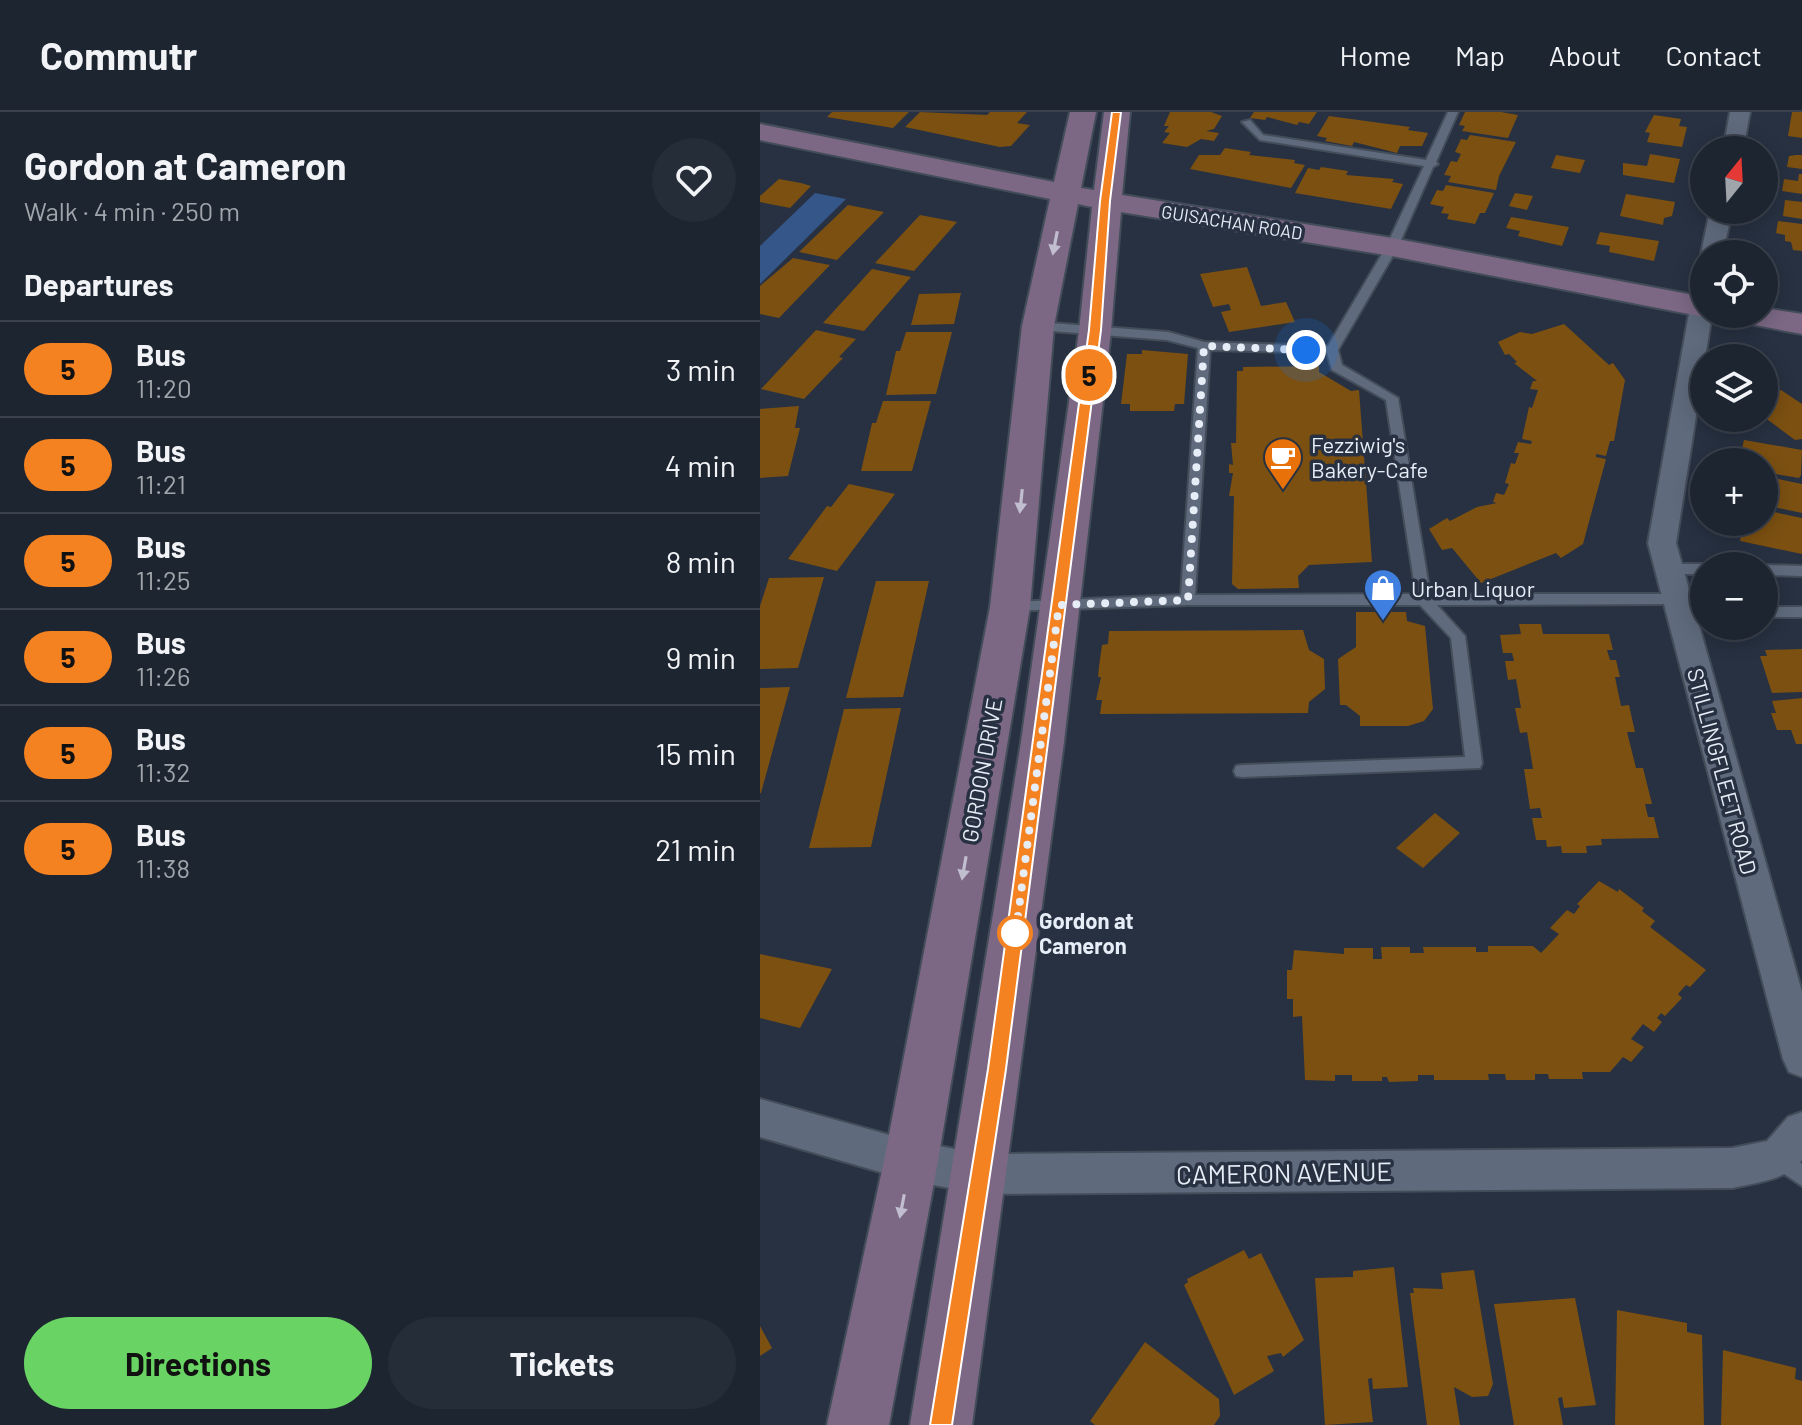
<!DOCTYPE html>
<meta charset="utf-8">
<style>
:root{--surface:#1d2531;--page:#252d39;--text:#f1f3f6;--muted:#a0a5ab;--line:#3b424d;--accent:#69d464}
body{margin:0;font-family:Barlow,sans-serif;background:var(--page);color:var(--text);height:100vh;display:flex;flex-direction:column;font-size:30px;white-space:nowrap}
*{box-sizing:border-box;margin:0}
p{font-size:26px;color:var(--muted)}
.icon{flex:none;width:44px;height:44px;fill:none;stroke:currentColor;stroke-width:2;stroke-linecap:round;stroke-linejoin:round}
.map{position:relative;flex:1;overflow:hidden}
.panel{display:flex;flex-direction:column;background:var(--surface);width:760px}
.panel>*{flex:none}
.badge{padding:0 16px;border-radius:26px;font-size:28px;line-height:52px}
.needle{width:52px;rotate:18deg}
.tools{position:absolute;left:930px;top:24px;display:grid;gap:16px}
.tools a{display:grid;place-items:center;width:88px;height:88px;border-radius:50%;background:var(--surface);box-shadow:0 4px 20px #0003,0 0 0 2px var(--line);font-size:40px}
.you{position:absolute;width:40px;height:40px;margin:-20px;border:6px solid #fff;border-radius:50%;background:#1a73e8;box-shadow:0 0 0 12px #1a73e833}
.map>.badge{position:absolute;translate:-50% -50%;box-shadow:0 0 0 4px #fff}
h2{padding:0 24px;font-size:30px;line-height:72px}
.round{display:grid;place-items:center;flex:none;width:84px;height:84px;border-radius:42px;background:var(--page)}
.headline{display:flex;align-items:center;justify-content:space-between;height:136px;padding:0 24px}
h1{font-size:38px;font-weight:700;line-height:60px}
.action{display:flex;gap:16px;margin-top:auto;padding:16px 24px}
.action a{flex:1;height:92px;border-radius:48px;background:var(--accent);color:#111;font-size:32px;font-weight:700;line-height:92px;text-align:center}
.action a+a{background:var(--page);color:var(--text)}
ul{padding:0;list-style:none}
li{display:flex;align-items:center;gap:24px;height:96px;padding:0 24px;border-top:2px solid var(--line)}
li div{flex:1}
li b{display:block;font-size:30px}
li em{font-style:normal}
li .badge{min-width:88px;font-weight:700;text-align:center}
header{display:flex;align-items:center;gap:48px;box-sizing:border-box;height:112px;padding:0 40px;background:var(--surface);border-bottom:2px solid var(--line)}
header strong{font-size:38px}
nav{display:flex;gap:44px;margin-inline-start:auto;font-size:28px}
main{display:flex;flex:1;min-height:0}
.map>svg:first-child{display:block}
</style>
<header>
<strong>Commutr</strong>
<nav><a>Home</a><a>Map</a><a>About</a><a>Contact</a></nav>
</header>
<main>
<section class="panel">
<div class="headline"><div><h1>Gordon at Cameron</h1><p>Walk · 4 min · 250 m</p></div><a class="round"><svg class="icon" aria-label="heart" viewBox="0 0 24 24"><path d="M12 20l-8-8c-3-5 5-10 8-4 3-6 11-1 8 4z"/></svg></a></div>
<h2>Departures</h2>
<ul>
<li><span class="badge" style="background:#f58220;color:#111">5</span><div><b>Bus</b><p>11:20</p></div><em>3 min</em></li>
<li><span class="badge" style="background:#f58220;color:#111">5</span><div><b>Bus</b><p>11:21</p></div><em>4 min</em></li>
<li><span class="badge" style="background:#f58220;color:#111">5</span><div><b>Bus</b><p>11:25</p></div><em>8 min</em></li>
<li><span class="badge" style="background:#f58220;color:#111">5</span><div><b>Bus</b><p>11:26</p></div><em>9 min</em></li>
<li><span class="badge" style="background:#f58220;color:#111">5</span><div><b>Bus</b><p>11:32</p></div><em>15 min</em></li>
<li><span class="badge" style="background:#f58220;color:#111">5</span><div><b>Bus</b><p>11:38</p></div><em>21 min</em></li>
</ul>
<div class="action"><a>Directions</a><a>Tickets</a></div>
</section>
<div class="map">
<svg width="1042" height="1313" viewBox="0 0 1042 1313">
<rect width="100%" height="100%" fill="#273141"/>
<path fill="#355689" d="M55,81L86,87L0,172V134Z"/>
<g fill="#7c5011">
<path d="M72,0H149L133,16L67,5Z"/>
<path d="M160,0L227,3L230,0H267L257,11L270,13L251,34L240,35L145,15Z"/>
<path d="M410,0H451L462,4L454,17L446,19L459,21L454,29L441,27L427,35L402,31L410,21L404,20L409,14H404Z"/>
<path d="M494,0H557L549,12L539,10L537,13L507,5L505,8L490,6Z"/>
<path d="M705,0H741L758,3L748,26L702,19L705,14L699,13Z"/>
<path d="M1032,0H1042V26L1028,24Z"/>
<path d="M894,3L921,7L919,14L927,15L922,35L887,30L890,21L885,20Z"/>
<path d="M569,4L650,15L648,18L668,21L662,34H640L637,41L594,30L592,34L565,29L567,26L557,24Z"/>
<path d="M710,23L756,30L739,64L736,78L688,70L691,64L684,63L691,49L697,50L701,42L695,40L701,27L707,28Z"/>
<path d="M465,36L491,40L489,43L535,48L534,51L545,53L531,76L430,57L439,43H460Z"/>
<path d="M890,42L920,47L914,71L863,63V51L887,54Z"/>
<path d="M796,43L825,48L820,61L791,56Z"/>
<path d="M1036,43H1042V57L1027,55L1029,44Z"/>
<path d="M561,55L588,59L586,63L634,67L632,70L643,72L631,97L535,81L548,56L559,58Z"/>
<path d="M1039,62H1042V82L1022,79L1024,67L1038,69Z"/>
<path d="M19,67L41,71L51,74L30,96L0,90V84Z"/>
<path d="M686,73L734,81L725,101H720L715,112L687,107L689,102L681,101L684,95L670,92L677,78L683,79Z"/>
<path d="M755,81L773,84L767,98L749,94Z"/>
<path d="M866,82L915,90L912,104L904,106L903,113L860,104Z"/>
<path d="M1025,88L1042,90V107L1023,104Z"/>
<path d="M88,93L124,100L77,148L39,140Z"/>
<path d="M160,103L197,110L154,159L115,151Z"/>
<path d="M751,105L809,115L802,134L758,124L760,119L746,116Z"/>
<path d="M1018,109L1042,112V139L1033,138L1031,130L1025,129V123L1016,121Z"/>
<path d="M840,120L899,129L894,149L849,140L850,134L836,132Z"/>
<path d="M33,146L70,153L19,206L0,202V174Z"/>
<path d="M487,155L501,194L526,190L535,210L469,220L461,200L471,198L469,192L453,195L440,162Z"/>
<path d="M112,157L151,165L104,219L63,211Z"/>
<path d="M201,181L194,212L151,213L159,182Z"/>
<path d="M804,212L849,253L853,251L865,268L854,329H850L846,344L836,342V345L846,347L823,432L801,446L796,441L721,471L692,436L682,438L669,417L687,406L690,409L717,395L737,391L733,390L736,381L744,383L749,372L745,371L751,351L755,352L759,341H754L758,330L771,332L772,329L762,327L769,295L772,296L778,278L770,277L773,269H777L754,251L757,250L749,242L745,243L738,230L760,220L772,222Z"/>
<path d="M56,218L96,227L79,245L83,246L44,287L1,277Z"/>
<path d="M146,220H192L176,282L126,283L136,239H140Z"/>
<path d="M382,238L428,242L424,292H415L414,299H370V292H361L367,242H382Z"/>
<path d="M559,254V260L591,279L599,278L612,450L549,453L538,464L539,476L478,477L472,472L474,384H469L473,361H469V352L473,353L471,331H476L477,259H483V255Z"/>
<path d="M1021,278L1042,292V327L1035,328L1004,305V287Z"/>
<path d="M123,289H171L152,359H101L112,311H116Z"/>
<path d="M39,294L35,316H40L28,364L0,366V297Z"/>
<path d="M984,328L1042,338L1041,363L1039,366L1004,360V350H979Z"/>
<path d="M1004,364L1042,372V401L1004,393Z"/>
<path d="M89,372L135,382L77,459L28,447L67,394L71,395Z"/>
<path d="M1004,398L1042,406V442L980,429L981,424L970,422L973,410H1004Z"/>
<path d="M64,465L38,556L0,557V494L9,466Z"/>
<path d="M116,469H169L143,585L86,586Z"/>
<path d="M596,500H646L647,509L665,514L673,597L664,609L648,614H600V604L586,593H580L578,547L596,535Z"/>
<path d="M759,512H781L783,522H849L853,538H847L850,548H856L860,565H855L861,594L869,593L875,620H867L876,656H883L892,692H885L888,705H894L899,726L841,727L842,733L826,734L827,741H802L801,734L787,735L786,728H776L772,706H782L780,696L770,697L764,657H773L767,620L760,621L755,596H761L756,567L748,568L745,549H754L752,541H743L740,523L761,522Z"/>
<path d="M543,518L549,538L564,547L565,577L549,590L548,601L340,602L342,588H336L341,565H338L339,554L342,533L348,532L349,519Z"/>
<path d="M1042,537V580L1012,581L1000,544H1007L1005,538Z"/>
<path d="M30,575L1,681H0V576Z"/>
<path d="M1042,586V632H1036L1031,618H1017L1011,601H1016L1012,589Z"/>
<path d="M141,596L111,735L49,736L84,597Z"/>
<path d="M675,701L700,721L663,756L636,736Z"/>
<path d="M839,769L858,780L859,777L884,796L882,799L895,809L890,815L946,858L930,875L926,873L918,882L922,886L905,904L901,901L897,906L902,910L894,920L883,912L871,927L884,935L871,950L863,945L850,960H822L823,967H789L788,962H775V968H746L745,962H728L729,968H674V963H658V969L629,970L627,965H622V969H592V963H575V969L545,968L542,904L533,905V887H527V858H532L534,838L584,842V836H613V847H622L621,835H650V841H664L663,835H716V840H728V834H773L781,841L799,822L790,816L807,798L814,802L820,794L817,792Z"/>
<path d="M0,842L72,857L40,916L0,906Z"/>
<path d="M484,1138L489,1147L501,1141L544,1228L523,1245L521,1241L507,1244L514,1259L474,1283L424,1173L428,1170L427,1167Z"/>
<path d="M634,1155L648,1275L613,1277L612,1266L608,1267L613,1310L565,1313L555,1166L593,1165V1159Z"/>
<path d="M714,1158L733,1272L728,1284L712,1285L694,1275L700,1313H667L650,1181H654L653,1176L683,1177L681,1161Z"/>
<path d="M815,1186L836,1293L804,1296L802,1285L798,1286L803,1313H754L734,1192Z"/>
<path d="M857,1198L927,1211V1220L942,1223L944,1313H855Z"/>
<path d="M0,1214L12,1236L0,1244Z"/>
<path d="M385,1230L459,1287L460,1304L454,1313H335L330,1309Z"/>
<path d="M963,1238L1036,1256L1035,1267L1042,1269V1313H961Z"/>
</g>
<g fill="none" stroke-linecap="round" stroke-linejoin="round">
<defs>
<g id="lane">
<path d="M688,0H698L676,50L678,52L673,55L638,135L578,238L582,253L638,286L670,482H917L924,487L917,492L677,493L705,524L722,651L720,656L482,665L476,664L474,659L476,654L482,653L705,645L691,526L660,493H428L245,499L243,495L245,491L250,490L421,483L438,236L407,228L278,218L272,214L278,210L408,220L444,230L568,234L626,135L664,54L500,28L482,10L490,8L503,23L666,48ZM450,238L567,241L572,258L626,288L656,482L435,483Z"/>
<path d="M909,452H944L949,454H944V462H909L902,457Z"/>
<path d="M1004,453L1042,454V464L1004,463V454H1001Z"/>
<rect x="1004" y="495" width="38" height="10"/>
<path d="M944,496V506L920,507L913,502L920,497Z"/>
<path d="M1018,1036L1042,1052V1074L1011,1053L1008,1046L1011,1039Z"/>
</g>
<g id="street">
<path d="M970,0H990L983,38H963Z"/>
<path d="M950,98H972L963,142H944V146L941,142Z"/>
<path d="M944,172V202H952L916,431L1042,880V965L1029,960L1023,947L888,431L933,179Z"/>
<path d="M0,987L151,1029L223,1042L972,1036L1007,1029L1028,1005L1042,1000V1048C1024,1069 998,1070 972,1076L223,1082L151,1069L0,1025Z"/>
</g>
<g id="secondary">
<path d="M310,0H336L321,76L334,78L344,0H370L362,83L632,126L944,185V202H954L944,205L632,144L361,100L351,219L304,630L212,1313H150L261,630L319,219L332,95L318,92L294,214L270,495L178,1049L129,1313H67L124,1049L230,495L262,214L290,87L0,28V12L294,70Z"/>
<path d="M1004,196L1042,202V222L974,209L969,202H1004Z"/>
</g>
</defs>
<use href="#lane" stroke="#434c59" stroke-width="4"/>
<use href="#street" stroke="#434c59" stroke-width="4"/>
<use href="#secondary" stroke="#434c59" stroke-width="4"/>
<use href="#lane" fill="#5f6b7d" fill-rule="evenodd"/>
<use href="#street" fill="#5f6b7d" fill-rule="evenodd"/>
<use href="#secondary" fill="#7c6885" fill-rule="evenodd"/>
</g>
<defs><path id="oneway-solid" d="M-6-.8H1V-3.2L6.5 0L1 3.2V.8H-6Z" transform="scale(2)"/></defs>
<g fill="#c1becf">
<use href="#oneway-solid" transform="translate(295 131) rotate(101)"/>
<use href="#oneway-solid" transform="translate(261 389) rotate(96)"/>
<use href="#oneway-solid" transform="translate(204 756) rotate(100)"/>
<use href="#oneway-solid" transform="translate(142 1094) rotate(101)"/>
</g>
<path fill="#f58220" stroke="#fff" stroke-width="2" d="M352,0H361L350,89L341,218L246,957L192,1313H170L228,957L329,218L340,89Z"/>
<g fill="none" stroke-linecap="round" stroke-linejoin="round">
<path stroke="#e6edf7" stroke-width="8" stroke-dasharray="0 14.4" d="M255,821L254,834L299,493L428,488L444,234L546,238"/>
</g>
<defs>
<symbol id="cafe-pin" viewBox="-11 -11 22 30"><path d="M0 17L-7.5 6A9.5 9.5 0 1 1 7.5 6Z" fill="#e8710a" stroke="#273141"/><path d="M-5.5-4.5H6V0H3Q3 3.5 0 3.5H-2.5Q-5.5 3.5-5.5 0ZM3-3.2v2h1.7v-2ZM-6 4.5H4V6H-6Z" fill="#fff"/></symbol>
<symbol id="shop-pin" viewBox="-11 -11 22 30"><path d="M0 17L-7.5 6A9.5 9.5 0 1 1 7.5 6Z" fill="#3f7fe0" stroke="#273141"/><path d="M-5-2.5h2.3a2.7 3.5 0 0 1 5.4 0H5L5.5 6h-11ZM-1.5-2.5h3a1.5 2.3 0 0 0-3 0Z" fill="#fff"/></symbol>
</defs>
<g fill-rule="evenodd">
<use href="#cafe-pin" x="501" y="323" width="44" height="60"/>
<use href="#shop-pin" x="601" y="454" width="44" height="60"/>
</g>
<circle fill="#fff" stroke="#f58220" stroke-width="4" cx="255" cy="821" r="16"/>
<g text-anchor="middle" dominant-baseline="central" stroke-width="7" stroke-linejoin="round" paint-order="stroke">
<g font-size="18" fill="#e6edf7" stroke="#273141">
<text transform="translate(472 110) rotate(9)">GUISACHAN ROAD</text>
</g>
<g font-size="22" fill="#e6edf7" stroke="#273141" text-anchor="start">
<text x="551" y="332">Fezziwig's<tspan x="551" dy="25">Bakery-Cafe</tspan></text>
<text x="651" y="476">Urban Liquor</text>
</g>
<g font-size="22" fill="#e6edf7" stroke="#273141">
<text transform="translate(221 658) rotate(-80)">GORDON DRIVE</text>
<text transform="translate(963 659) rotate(75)">STILLINGFLEET ROAD</text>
</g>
<g font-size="22" font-weight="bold" fill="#e6edf7" stroke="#273141" text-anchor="start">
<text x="279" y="808">Gordon at<tspan x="279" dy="25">Cameron</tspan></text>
</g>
<g font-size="26" fill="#e6edf7" stroke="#273141">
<text transform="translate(524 1060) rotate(-1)">CAMERON AVENUE</text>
</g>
</g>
</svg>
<div class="tools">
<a><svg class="needle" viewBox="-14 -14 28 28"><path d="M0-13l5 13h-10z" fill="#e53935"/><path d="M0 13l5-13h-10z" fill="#a0a5ab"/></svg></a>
<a><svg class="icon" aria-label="locate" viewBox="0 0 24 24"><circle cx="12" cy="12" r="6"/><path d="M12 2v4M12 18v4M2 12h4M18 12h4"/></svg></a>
<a><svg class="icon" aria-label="layers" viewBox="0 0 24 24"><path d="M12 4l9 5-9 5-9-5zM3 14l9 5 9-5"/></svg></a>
<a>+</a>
<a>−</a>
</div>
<div class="you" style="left:546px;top:238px"></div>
<b class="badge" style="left:329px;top:263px;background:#f58220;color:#111">5</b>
</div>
</main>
